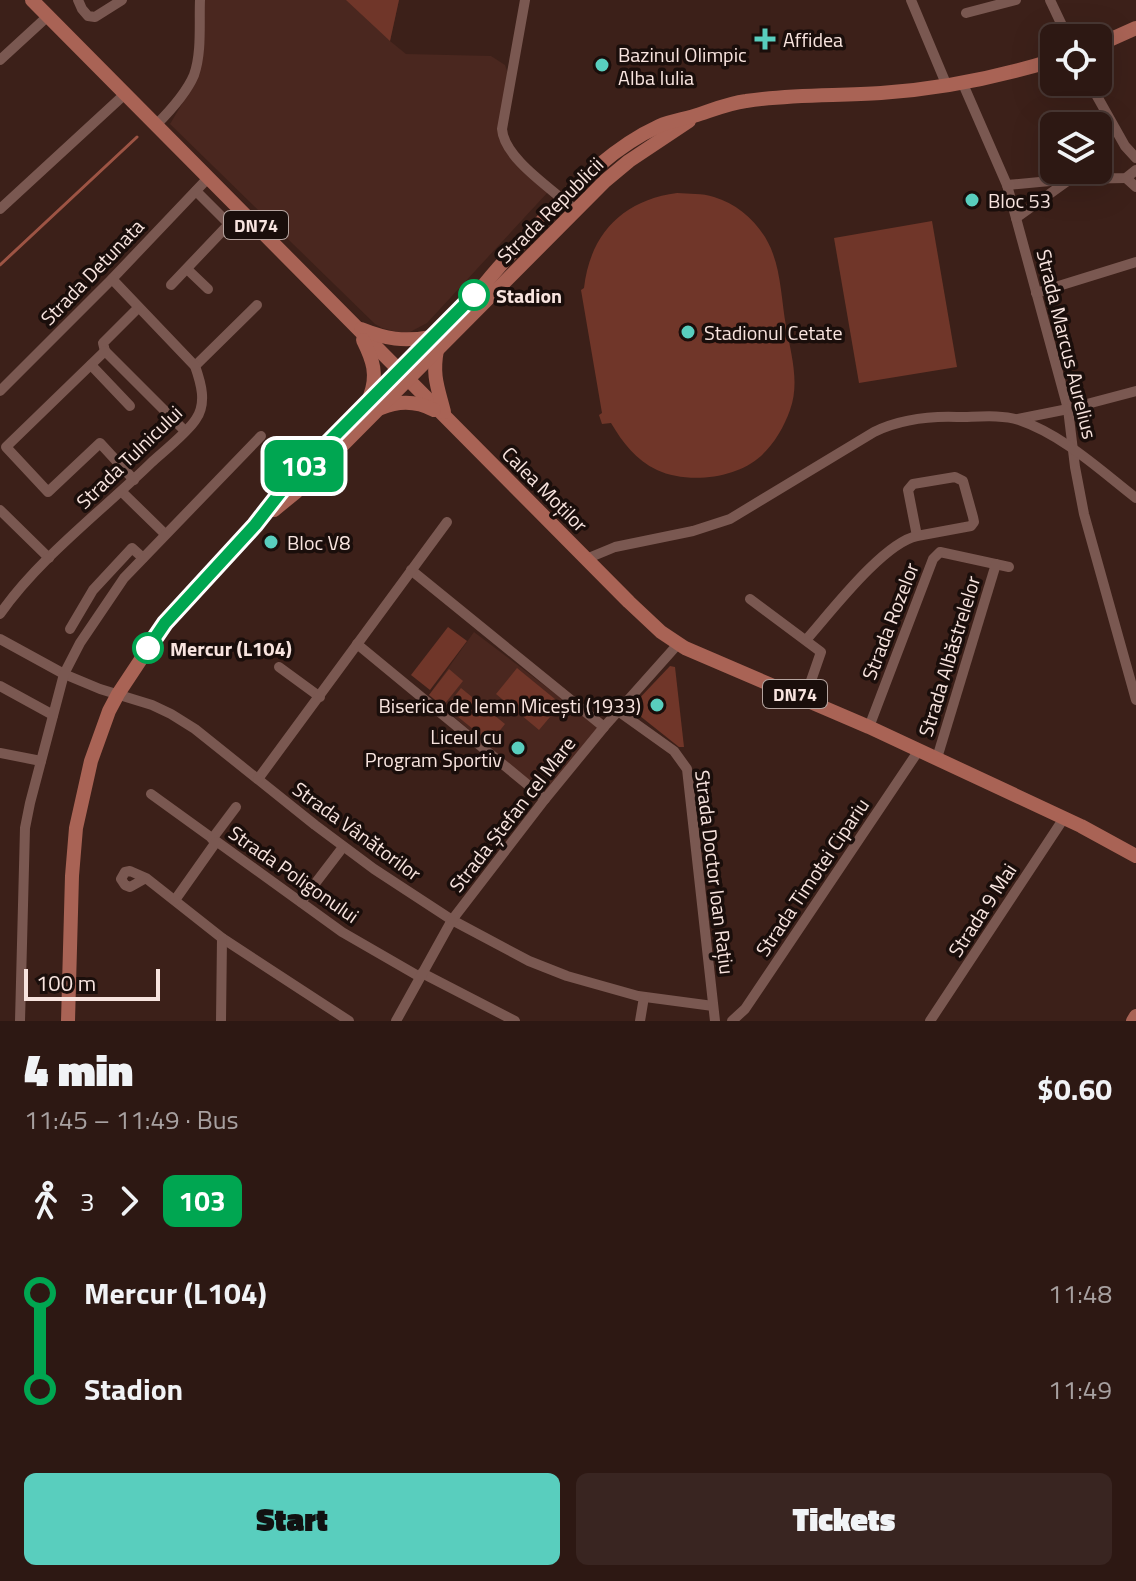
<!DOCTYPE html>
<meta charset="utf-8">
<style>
:root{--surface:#2d1813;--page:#392521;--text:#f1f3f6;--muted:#a7a0a0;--line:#483733;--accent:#59cebe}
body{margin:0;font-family:"Titillium Web",sans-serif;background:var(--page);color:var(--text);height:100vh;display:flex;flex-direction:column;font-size:30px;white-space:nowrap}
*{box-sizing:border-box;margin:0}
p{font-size:26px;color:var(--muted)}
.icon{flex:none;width:44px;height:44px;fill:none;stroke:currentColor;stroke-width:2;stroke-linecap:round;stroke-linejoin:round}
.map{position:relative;height:1021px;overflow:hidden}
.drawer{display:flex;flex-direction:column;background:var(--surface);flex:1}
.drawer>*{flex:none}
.badge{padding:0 16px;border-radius:12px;font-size:28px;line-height:52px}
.tools{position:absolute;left:1040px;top:24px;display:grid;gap:16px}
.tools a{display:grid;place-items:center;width:72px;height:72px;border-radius:12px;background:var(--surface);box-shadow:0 8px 32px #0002,0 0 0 2px var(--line);font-size:40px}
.scale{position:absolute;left:24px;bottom:20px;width:136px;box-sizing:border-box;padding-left:8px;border:4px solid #f8e4df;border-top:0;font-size:22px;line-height:28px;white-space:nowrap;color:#f8e4df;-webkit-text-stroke:6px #1a0e0b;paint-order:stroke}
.map>.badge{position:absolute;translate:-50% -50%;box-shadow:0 0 0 4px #fff}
.legs{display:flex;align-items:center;gap:12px;height:88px;padding:0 24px;font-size:26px}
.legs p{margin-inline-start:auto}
.headline{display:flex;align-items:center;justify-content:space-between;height:136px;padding:0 24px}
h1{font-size:44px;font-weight:800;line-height:60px}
.button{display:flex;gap:16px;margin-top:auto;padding:16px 24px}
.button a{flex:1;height:92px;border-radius:12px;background:var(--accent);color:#111;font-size:32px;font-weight:800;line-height:92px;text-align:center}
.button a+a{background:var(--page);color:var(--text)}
ul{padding:0 24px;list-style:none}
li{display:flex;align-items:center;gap:28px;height:96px;font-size:30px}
li i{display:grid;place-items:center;width:12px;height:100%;margin:0 10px;background:currentColor}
li i::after{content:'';width:20px;height:20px;margin:-10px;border:6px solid;border-radius:50%;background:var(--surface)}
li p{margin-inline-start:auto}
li:first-child i{background:linear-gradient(#0000 50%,currentColor 0)}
li:last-child i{background:linear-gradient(currentColor 50%,#0000 0)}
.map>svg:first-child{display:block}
</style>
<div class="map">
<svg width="1136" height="1021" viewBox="0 0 1136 1021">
<rect width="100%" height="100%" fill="#3c2019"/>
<g fill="#4a271f">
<path d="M205,0H399L390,41L406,54L491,56L505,65L509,77L498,132L499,139L511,159L548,192L427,323L410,332L401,333L382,328L375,324L170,124L198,77Z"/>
<path d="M474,632L599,727L544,795L429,695Z"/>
</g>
<g fill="#703629">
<path d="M346,0H399L390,41Z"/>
<path d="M677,193C689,194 702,193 714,197C741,205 764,228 773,254C781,275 782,304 786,326C791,354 800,383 790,410C784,427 774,444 761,456C736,479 687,484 657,470C636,460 623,443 611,423L602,424L599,415L602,413L581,290L584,288C590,234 623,200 677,193Z"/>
<path d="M932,221L957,367L859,383L834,238Z"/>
<path d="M448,627L467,641L430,690L411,675Z"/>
<path d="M670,666L675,667L684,747H679L635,712L634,704Z"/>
<path d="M517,668L561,704L539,730L496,694Z"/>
<path d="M449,669L463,681L443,706L429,695Z"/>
<path d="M461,688L505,724L490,743L446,707Z"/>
</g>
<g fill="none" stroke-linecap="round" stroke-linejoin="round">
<path stroke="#9d5444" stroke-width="3" d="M0,265L137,137"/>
<g stroke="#7a5851" stroke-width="10">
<path d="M78,0L82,9L88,16L95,17L122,0"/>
<path d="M525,0L502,129C504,159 554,190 575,210"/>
<path d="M911,0L947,86"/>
<path d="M1050,0L1068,38"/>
<path d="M966,13L1016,0"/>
<path d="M0,60L48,16"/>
<path d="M1089,82L1125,146L1136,158"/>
<path d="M963,84L1007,185L1068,409L1075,467L1084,514L1136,700"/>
<path d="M156,125C170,111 186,94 194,75C202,52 199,24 200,0"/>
<path d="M1126,178L1136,187"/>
<path d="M1007,185L1071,179L1126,178L1136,170"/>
<path d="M0,209L125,94"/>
<path d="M1016,218L1069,180"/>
<path d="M187,269L208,289"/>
<path d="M171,285L229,224L196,191"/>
<path d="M1036,293L1136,262"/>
<path d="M105,351L103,343L138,308"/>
<path d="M91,365L130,406"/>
<path d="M195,366L257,305"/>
<path d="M0,391L112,279L209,177"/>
<path d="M1018,419L1068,409L1136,391"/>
<path d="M134,480L100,443L48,492L6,447L105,351L185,431"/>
<path d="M122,492L165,534"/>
<path d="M0,510L49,558"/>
<path d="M586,559L615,547L693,531L730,519L874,432C901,419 928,416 957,417C976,417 1001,414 1019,420C1063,435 1100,470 1136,498"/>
<path d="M411,570L604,727"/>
<path d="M750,599L821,652L805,698"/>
<path d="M0,614C39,558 103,510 152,462C163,452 189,431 196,419C207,403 201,383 195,366L112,279"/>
<path d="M70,629L93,590L132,548L143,558"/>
<path d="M0,639L64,674L100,689L152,705L171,714L195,729L315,825L374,869L452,920L529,961L567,976L638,996L713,1006"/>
<path d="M806,640C830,613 883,543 917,536L971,526L974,522L973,517L963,481L955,477L913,484L908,490L917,536"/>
<path d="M357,644L545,799"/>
<path d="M279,667L320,697"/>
<path d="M0,686L53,715"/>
<path d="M618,711L674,751L687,769L715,1021"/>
<path d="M869,727L933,559L940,552L1009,567"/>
<path d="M0,753L41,761"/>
<path d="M937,758L996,564"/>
<path d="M258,779L447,522"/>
<path d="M151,794L342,932L420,977"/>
<path d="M212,839L236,807"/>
<path d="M146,878L130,887L125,885L121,879L125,872L130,871L146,878L222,938L349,1021"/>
<path d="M175,900L216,842"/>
<path d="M301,902L343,847"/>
<path d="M422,973L515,1021"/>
<path d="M20,1021L25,828L30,803L64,674L80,643L124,578L261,436"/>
<path d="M221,1021L222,938"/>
<path d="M396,1021L452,920L545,799L604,727L678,644"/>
<path d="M640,1021L644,997"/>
<path d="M732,1021L745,1009L919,750"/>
<path d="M930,1021L1064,818"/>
</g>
<g stroke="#a96355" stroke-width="14">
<path d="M32,0L629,602L661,632L685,648L869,727L1081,826L1136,856"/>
<path d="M1098,45L1136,28"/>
<path d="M361,329C386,339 404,342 430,337"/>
<path d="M363,340C373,360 378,375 370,396"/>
<path d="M437,350C432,376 438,388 444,412"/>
<path d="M381,408C400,400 417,401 434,410"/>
<path d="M274,510L296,492L605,181L629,161L689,121"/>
<path d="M68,1021L72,876L76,828L91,761L109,711L118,694L165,623L255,525L287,484L480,290C499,265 520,244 541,222C577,185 611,148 659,126C672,120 686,119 700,114C715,109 730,103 746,101C790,94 836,96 881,93C942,89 996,78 1054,60"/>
<path d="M1133,1021L1136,1016"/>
</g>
</g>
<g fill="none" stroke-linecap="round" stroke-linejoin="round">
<defs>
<path id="line-1" d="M148,648L165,623L255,525L287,484L474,295"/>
</defs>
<use href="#line-1" stroke="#fff" stroke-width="18"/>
<use href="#line-1" stroke="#00a651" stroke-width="12"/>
</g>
<g fill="#59cebe" stroke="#1a0e0b" stroke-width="3">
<path d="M761 27h8v8h8v8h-8v8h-8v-8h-8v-8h8z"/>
<circle cx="602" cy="65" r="8"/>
<circle cx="972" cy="200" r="8"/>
<circle cx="688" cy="332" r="8"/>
<circle cx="271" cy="542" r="8"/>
<circle cx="657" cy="705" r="8"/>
<circle cx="518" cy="748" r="8"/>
</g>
<g fill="#fff" stroke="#00a651" stroke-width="4">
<circle cx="474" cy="295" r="14"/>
<circle cx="148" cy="648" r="14"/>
</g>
<g text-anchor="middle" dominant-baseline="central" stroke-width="7" stroke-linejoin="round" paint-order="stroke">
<g fill="#1a0e0b" stroke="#b5a49f" stroke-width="2">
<rect x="224" y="211" width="64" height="28" rx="6"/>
<rect x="763" y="680" width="64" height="28" rx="6"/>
</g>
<g font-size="18" font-weight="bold" fill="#f8e4df">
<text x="256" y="225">DN74</text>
<text x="795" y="694">DN74</text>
</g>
<g font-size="20" fill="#f8e4df" stroke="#1a0e0b" text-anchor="start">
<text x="783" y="39">Affidea</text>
<text x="618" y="54">Bazinul Olimpic<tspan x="618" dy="23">Alba Iulia</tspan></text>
<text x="988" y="200">Bloc 53</text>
<text x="704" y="332">Stadionul Cetate</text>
<text x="287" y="542">Bloc V8</text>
<text x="641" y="705" text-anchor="end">Biserica de lemn Micești (1933)</text>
<text x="502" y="736" text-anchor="end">Liceul cu<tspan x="502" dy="23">Program Sportiv</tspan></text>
</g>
<g font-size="20" fill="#f8e4df" stroke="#1a0e0b">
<text transform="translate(550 210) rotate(-45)">Strada Republicii</text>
<text transform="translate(92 272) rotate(-46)">Strada Detunata</text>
<text transform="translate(1067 344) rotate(76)">Strada Marcus Aurelius</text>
<text transform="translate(129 457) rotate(-44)">Strada Tulnicului</text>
<text transform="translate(545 489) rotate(45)">Calea Moților</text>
<text transform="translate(890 621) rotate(-69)">Strada Rozelor</text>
<text transform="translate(949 656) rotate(-73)">Strada Albăstrelelor</text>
<text transform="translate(512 814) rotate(-52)">Strada Ștefan cel Mare</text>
<text transform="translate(357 831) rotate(36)">Strada Vânătorilor</text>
<text transform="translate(715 872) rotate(83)">Strada Doctor Ioan Rațiu</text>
<text transform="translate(294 874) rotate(35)">Strada Poligonului</text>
<text transform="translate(812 877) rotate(-56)">Strada Timotei Cipariu</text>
<text transform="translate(982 910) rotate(-57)">Strada 9 Mai</text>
</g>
<g font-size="20" font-weight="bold" fill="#f8e4df" stroke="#1a0e0b" text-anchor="start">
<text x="496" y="295">Stadion</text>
<text x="170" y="648">Mercur (L104)</text>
</g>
</g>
</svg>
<div class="tools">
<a><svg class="icon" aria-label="locate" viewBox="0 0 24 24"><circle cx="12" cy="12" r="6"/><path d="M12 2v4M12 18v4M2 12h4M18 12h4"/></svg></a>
<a><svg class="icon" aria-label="layers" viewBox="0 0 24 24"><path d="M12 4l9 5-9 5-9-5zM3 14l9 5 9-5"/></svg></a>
</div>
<div class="scale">100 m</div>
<b class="badge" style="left:304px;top:466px;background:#00a651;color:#fff">103</b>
</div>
<section class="drawer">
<div class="headline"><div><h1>4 min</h1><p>11:45 – 11:49 · Bus</p></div><b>$0.60</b></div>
<div class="legs"><svg class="icon" aria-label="walk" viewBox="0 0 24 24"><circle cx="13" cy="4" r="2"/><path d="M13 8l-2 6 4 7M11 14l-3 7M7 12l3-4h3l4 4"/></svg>3<svg class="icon" aria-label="forward" viewBox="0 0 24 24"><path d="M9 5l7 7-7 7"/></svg><b class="badge" style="background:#00a651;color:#fff">103</b></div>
<ul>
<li><i style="color:#00a651"></i><b>Mercur (L104)</b><p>11:48</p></li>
<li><i style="color:#00a651"></i><b>Stadion</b><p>11:49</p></li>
</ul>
<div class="button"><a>Start</a><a>Tickets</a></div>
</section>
